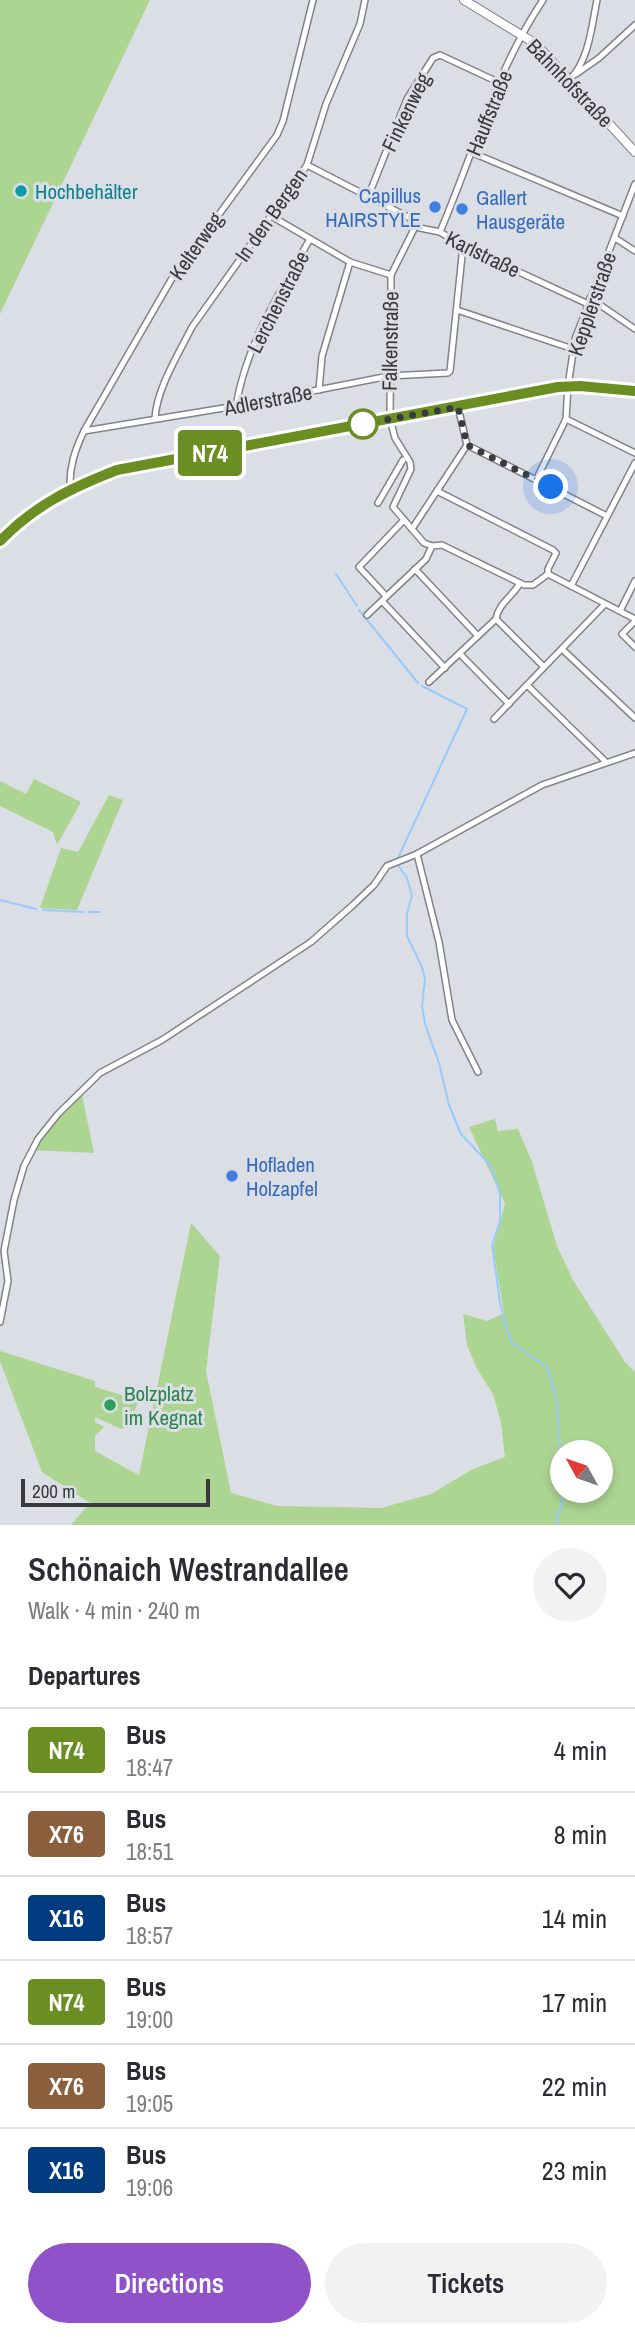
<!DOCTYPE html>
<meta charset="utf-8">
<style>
:root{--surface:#fff;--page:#f2f2f3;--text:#2b2b33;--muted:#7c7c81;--line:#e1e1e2;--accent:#9052c8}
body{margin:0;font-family:"Archivo Narrow",sans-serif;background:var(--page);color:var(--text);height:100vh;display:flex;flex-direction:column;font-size:26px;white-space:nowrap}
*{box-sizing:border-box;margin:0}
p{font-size:23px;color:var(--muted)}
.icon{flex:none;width:38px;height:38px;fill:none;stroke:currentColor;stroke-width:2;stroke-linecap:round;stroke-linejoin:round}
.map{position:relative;height:1525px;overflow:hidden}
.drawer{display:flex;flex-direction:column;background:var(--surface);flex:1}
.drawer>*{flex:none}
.badge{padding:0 14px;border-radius:5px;font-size:24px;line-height:46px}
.needle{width:46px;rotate:310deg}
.fabs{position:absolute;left:550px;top:1440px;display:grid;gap:14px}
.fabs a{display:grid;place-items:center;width:63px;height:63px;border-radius:50%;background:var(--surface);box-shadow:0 4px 10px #0003;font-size:35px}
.scale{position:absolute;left:21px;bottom:18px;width:189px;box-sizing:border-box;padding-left:7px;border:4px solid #393a3d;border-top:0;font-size:19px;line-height:24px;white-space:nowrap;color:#393a3d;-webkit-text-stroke:5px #dcdee5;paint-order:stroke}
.you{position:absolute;width:35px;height:35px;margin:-18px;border:5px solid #fff;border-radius:50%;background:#1a73e8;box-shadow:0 0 0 10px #1a73e833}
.map>.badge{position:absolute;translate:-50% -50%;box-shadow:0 0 0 4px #fff}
h2{padding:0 28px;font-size:26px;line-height:63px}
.round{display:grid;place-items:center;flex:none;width:74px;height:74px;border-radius:37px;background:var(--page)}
.headline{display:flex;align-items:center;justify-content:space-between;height:119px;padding:0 28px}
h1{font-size:33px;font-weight:600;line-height:52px}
.cta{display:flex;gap:14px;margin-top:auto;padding:14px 28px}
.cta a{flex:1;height:80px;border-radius:42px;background:var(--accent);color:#fff;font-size:28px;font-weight:600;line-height:80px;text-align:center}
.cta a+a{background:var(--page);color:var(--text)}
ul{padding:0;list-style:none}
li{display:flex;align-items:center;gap:21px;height:84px;padding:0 28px;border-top:2px solid var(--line)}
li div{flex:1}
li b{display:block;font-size:26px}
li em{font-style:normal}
li .badge{min-width:77px;font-weight:700;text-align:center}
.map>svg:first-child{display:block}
</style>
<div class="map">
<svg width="635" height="1525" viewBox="0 0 635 1525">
<rect width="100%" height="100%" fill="#dcdee5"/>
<g fill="#acd592" fill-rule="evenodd">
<path d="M0,0H150L0,314Z"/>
<path d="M34,779L81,802L57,845L53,832L0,806V781L26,794Z"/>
<path d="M109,795L123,800L77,910L40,908L61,848L78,852Z"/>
<path d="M81,1090L94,1153L30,1150Z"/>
<path d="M495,1119L498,1131L518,1129L532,1162L557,1246L573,1280L625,1362L635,1372V1525H71L90,1503L42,1472L0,1361V1351L95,1381V1387L139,1400L129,1426L121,1429L95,1417V1422L104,1427L95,1436V1451L139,1475L191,1223L220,1256L206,1371L231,1493L277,1506L381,1508L431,1494L473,1469L505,1457L501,1423L493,1394L477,1369L467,1345L463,1314L487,1321L504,1313L493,1247L505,1204L469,1127ZM562,1452H600V1491H562Z"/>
</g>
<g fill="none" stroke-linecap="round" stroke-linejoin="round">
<g stroke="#98cbfd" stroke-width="2">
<path d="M336,574L357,606"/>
<path d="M359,610L418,683"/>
<path d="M398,858L467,709L422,686"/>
<path d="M398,865L407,878L412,896L407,913V936L422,967L425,980L422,1006L425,1024L439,1063L449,1105L461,1134L491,1166L500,1194V1221L492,1245L500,1302L506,1327L512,1343L547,1367L557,1402L562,1483"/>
<path d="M0,900L36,909"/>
<path d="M43,910L84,912"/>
<path d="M89,912H100"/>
<path d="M562,1491V1492"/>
<path d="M558,1525L556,1519L561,1508L563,1494"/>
</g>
<defs>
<g id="street">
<path d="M576,74L599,58L635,25"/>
<path d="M570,79C589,61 592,24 597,0"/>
<path d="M473,153L623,216"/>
<path d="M307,165L410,218L415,227L440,232L463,246L588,304"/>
<path d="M635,184L575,339L568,386L566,419L635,453"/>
<path d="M368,197L407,99L433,58L440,55L500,83"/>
<path d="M271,216L350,262L391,275"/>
<path d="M415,227L391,275L390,419L395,438L410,462L411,469L393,507L424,543L432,546L442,545L524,585H533L548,574"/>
<path d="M440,232C473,155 496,70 543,0"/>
<path d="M615,238L635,251"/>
<path d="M590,298L635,329"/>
<path d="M457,310L573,349"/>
<path d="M319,390L322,356L350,262"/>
<path d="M236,406C246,345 280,292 310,239"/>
<path d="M155,419C156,390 179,353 192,327L307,165L326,104L360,24L365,0"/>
<path d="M84,431L236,406L389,376L448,373L450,371L463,246"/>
<path d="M467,445L607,516"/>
<path d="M536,480L566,419"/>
<path d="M70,489C69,467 75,450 84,431L171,280L277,135L283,121L313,0"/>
<path d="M437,491L553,550L556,553L548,569V574"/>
<path d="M378,503L403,460"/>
<path d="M412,529L467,445L458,407"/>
<path d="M415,569L478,636"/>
<path d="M548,574L635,619"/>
<path d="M571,586L635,463"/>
<path d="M386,596L359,567L404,520"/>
<path d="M382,601L445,668"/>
<path d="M620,611L635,581"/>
<path d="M367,615L426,559L432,546"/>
<path d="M496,619L544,667"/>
<path d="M635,621L622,634L635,647"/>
<path d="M562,649L635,718"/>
<path d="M460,654L509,704"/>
<path d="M429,682L496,619C498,604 513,596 520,583"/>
<path d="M527,685L606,762"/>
<path d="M494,719L605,604"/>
<path d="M417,854L439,942L452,1020L478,1072"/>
<path d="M0,1322L8,1281L4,1251L14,1200L24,1166L38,1139L58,1114L100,1073L162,1040L311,942L353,905L374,885L387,866L417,854L542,785L635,753"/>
</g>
<g id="secondary">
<path d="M464,0L536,44L635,152"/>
<path d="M0,541C35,505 71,488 117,470L558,387L580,386L635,391"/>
</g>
</defs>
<use href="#street" stroke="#82838a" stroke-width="8"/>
<use href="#secondary" stroke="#82838a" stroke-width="10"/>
<use href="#street" stroke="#fff" stroke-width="5"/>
<use href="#secondary" stroke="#fff" stroke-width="8"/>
</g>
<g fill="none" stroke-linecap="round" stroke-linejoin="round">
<defs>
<path id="line" d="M0,541C35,505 71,488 117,470L558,387L580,386L635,391"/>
</defs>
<use href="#line" stroke="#fff" stroke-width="16"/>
<use href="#line" stroke="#6b8e23" stroke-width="10"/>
<path stroke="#393a3d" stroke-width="7" stroke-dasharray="0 12.6" d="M363,424L458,407L467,445L551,487"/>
</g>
<circle fill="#0f9aa8" stroke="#dcdee5" stroke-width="2.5" cx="21" cy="191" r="7"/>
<g fill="#3f7fe0" stroke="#dcdee5" stroke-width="2.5">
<circle cx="435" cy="207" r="7"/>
<circle cx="462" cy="209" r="7"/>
<circle cx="232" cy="1176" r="7"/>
</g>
<circle fill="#fff" stroke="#6b8e23" stroke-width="3.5" cx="363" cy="424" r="14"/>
<circle fill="#2e9e5b" stroke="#dcdee5" stroke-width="2.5" cx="110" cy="1405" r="7"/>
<g text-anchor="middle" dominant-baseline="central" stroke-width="6" stroke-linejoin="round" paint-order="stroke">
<g font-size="21" fill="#393a3d" stroke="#dcdee5">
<text transform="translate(570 83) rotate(46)">Bahnhofstraße</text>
<text transform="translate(406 112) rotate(-64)">Finkenweg</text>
<text transform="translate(489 113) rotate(-68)">Hauffstraße</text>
<text transform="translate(271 215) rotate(-55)">In den Bergen</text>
<text transform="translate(196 246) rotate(-55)">Kelterweg</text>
<text transform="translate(483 254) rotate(26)">Karlstraße</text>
<text transform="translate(278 302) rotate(-63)">Lerchenstraße</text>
<text transform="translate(592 304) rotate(-71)">Kepplerstraße</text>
<text transform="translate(390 341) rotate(-89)">Falkenstraße</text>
<text transform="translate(268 400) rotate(-11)">Adlerstraße</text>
</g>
<g font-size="21" fill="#0d838f" stroke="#dcdee5" text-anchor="start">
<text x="35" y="191">Hochbehälter</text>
</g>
<g font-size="21" fill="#366cbe" stroke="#dcdee5" text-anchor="start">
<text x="421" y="195" text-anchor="end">Capillus<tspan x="421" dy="24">HAIRSTYLE</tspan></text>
<text x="476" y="197">Gallert<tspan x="476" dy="24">Hausgeräte</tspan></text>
<text x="246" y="1164">Hofladen<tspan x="246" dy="24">Holzapfel</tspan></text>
</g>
<g font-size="21" fill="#27864d" stroke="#dcdee5" text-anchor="start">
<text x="124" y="1393">Bolzplatz<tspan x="124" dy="24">im Kegnat</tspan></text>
</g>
</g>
</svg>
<div class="fabs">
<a><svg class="needle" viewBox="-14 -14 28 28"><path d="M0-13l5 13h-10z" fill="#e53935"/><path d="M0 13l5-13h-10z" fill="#7c7c81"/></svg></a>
</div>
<div class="scale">200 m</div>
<div class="you" style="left:551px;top:487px"></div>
<b class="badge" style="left:210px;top:453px;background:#6b8e23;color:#fff">N74</b>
</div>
<section class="drawer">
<div class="headline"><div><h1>Schönaich Westrandallee</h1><p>Walk · 4 min · 240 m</p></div><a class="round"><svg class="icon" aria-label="heart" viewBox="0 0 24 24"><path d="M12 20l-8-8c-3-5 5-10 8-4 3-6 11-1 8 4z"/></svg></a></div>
<h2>Departures</h2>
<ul>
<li><span class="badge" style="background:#6b8e23;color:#fff">N74</span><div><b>Bus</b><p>18:47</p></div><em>4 min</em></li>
<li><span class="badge" style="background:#8b5e3c;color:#fff">X76</span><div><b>Bus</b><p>18:51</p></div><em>8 min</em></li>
<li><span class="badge" style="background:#003b80;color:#fff">X16</span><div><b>Bus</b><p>18:57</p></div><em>14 min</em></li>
<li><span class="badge" style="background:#6b8e23;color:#fff">N74</span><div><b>Bus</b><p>19:00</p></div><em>17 min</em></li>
<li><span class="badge" style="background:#8b5e3c;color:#fff">X76</span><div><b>Bus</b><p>19:05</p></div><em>22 min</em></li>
<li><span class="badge" style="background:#003b80;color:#fff">X16</span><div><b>Bus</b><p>19:06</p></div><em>23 min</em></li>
</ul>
<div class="cta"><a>Directions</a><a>Tickets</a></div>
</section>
